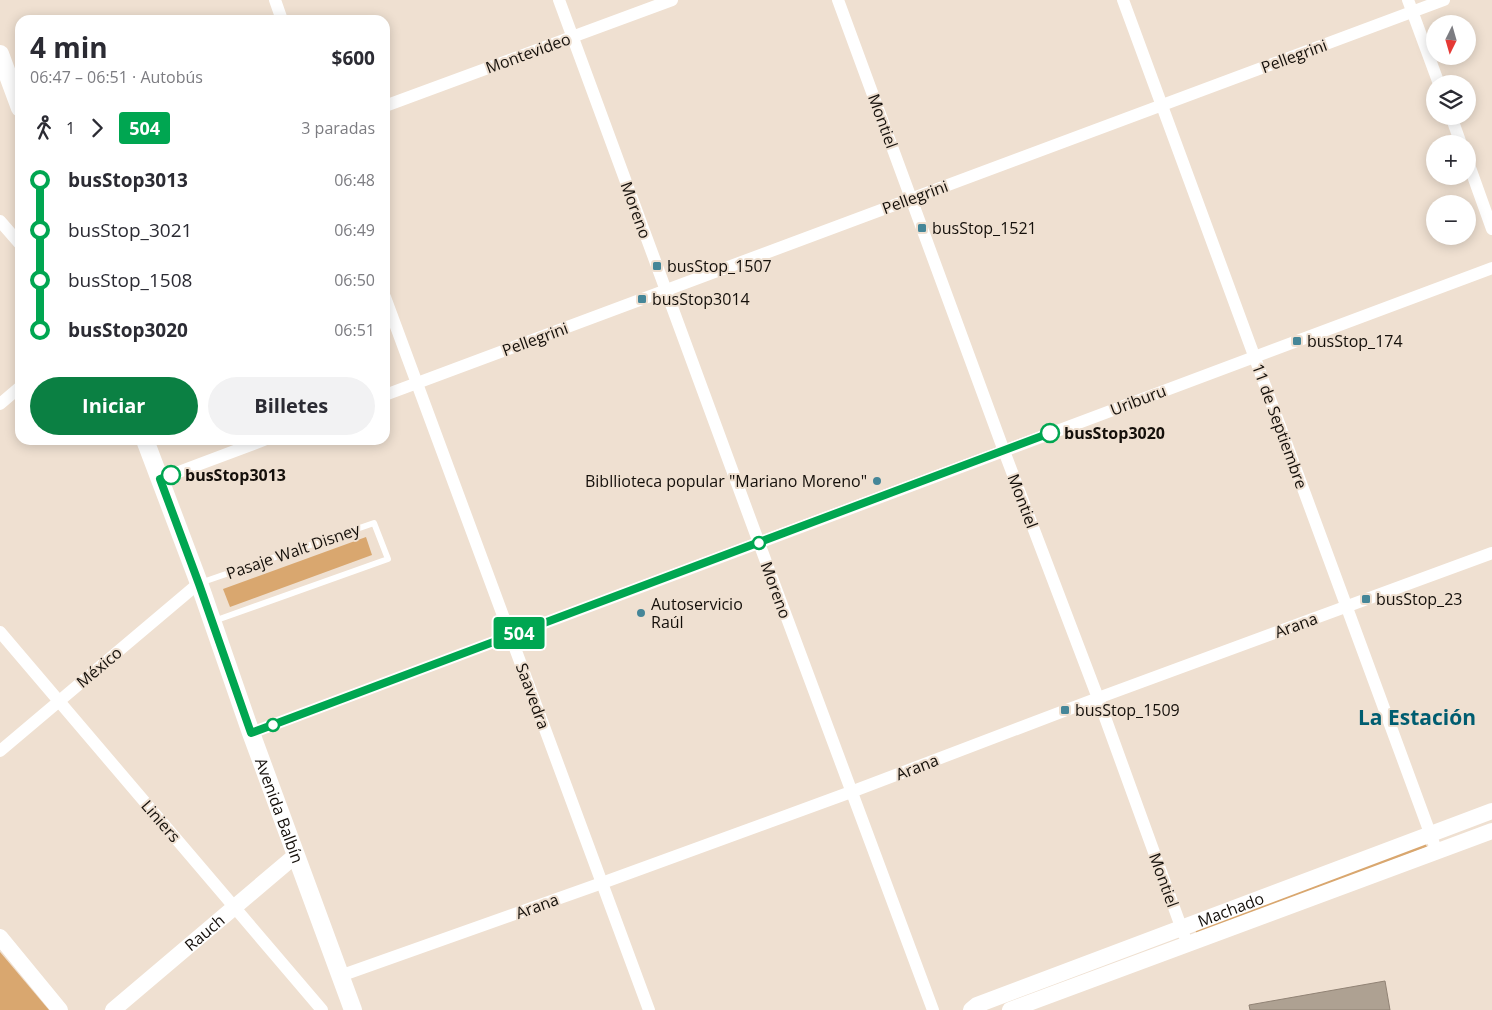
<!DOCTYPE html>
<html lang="es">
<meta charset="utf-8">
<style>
:root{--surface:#fff;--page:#f2f2f3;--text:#2b2b33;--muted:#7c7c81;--accent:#0b8043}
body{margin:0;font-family:"Open Sans",sans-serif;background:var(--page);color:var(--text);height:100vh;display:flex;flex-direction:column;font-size:19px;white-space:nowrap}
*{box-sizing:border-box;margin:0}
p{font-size:16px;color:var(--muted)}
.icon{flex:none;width:28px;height:28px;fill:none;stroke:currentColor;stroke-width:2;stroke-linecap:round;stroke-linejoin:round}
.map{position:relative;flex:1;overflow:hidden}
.side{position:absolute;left:15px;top:15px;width:375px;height:430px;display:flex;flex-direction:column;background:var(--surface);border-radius:15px;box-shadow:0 2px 12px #0003}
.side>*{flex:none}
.badge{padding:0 10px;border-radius:4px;font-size:18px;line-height:32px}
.needle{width:32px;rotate:185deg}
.controls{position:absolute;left:1426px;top:15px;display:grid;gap:10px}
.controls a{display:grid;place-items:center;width:50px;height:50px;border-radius:50%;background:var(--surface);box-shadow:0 2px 12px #0003;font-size:25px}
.map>.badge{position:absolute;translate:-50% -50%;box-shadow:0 0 0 2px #fff}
.legs{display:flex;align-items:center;gap:8px;height:55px;padding:0 15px;font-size:16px}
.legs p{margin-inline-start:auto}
.summary{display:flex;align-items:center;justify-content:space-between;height:85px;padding:0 15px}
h1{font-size:28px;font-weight:700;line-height:38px}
.cta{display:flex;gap:10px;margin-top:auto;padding:10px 15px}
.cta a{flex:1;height:58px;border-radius:30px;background:var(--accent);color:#fff;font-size:20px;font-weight:700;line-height:58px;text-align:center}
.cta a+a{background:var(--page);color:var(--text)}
ul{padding:0 15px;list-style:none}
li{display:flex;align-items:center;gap:18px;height:50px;font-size:19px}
li i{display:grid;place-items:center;width:8px;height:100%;margin:0 6px;background:currentColor}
li i::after{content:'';width:12px;height:12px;margin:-6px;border:4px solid;border-radius:50%;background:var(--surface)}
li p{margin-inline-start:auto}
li:first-child i{background:linear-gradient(#0000 50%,currentColor 0)}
li:last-child i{background:linear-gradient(currentColor 50%,#0000 0)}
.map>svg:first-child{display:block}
</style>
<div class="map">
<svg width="1492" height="1010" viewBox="0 0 1492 1010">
<rect width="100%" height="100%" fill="#efe0d1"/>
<g fill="#d9a76f">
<path d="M366,537L372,555L230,607L223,589Z"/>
<path d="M1425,843L1427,847L1197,934L1195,930Z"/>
<path d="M0,952L49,1010H0Z"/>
</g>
<path fill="#aea192" stroke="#918375" d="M1385,981L1390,1010H1250L1249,1005Z"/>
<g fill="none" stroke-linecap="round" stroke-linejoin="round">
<path stroke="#fff" stroke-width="6" d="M200,583L374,523L388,559L214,621"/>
<g stroke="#fff" stroke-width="12">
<path d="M275,0L282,20"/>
<path d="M559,0L759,543L933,1010"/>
<path d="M838,0L1004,451L1098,698L1184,935"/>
<path d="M1123,0L1437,852"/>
<path d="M1408,0L1439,84"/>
<path d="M385,106L672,0"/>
<path d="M1451,116L1461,144"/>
<path d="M1468,162L1492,229"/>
<path d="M0,221L20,244"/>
<path d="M385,297L649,1010"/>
<path d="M385,395L1444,0"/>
<path d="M0,404L20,387"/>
<path d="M160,479L264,440"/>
<path d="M0,632L322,1010"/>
<path d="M251,733L1492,268"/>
<path d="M0,751L199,583"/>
<path d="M340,976L602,883L851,792L1098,698L1492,553"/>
</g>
<g stroke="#fff" stroke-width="16">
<path d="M0,937L60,1010"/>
<path id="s1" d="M113,1010L296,855"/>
<path id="s2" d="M971,1010L977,1005L1492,811"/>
<path d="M1010,1010L1492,831"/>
</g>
<g stroke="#fff" stroke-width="18">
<path d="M0,54L20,108"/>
<path id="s3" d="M145,440L199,583L251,733L353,1010"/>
</g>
</g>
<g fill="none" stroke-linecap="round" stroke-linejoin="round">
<defs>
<path id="line-1" d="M171,475L160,479L199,584L251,733L1050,433"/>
</defs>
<use href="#line-1" stroke="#fff" stroke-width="11"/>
<use href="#line-1" stroke="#00a651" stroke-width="8"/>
</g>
<g fill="#458698" stroke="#efe0d1" stroke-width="2">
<rect x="917" y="223" width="10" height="10" rx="2.5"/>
<rect x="652" y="261" width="10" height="10" rx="2.5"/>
<rect x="637" y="294" width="10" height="10" rx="2.5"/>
<rect x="1292" y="336" width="10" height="10" rx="2.5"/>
<circle cx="877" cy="481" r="5"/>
<rect x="1361" y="594" width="10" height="10" rx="2.5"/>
<circle cx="641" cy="613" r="5"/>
<rect x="1060" y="705" width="10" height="10" rx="2.5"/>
</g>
<g fill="#fff" stroke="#00a651" stroke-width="2.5">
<circle cx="1050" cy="433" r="9"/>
<circle cx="171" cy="475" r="9"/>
<circle cx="759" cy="543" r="6"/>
<circle cx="273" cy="725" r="6"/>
</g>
<g text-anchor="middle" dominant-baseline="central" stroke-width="4" stroke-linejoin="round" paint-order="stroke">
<g font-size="16" fill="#15100b" stroke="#efe0d1">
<text transform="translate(528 53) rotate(-20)">Montevideo</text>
<text transform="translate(1294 56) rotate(-20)">Pellegrini</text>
<text transform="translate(883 121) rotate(70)">Montiel</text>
<text transform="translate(915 197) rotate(-20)">Pellegrini</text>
<text transform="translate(636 210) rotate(70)">Moreno</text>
<text transform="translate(535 339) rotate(-20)">Pellegrini</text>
<text transform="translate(1138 400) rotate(-21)">Uriburu</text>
<text transform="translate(1280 426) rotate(70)">11 de Septiembre</text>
<text transform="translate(1023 501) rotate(69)">Montiel</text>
<text transform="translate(293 551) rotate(-19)">Pasaje Walt Disney</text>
<text transform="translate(776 590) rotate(70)">Moreno</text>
<text transform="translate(1296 625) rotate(-20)">Arana</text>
<text transform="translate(99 667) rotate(-40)">México</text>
<text transform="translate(533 696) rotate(70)">Saavedra</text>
<text transform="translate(917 767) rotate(-21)">Arana</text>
<text stroke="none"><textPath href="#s3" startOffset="394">Avenida Balbín</textPath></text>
<text transform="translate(161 821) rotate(49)">Liniers</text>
<text transform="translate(1164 880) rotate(70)">Montiel</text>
<text transform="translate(537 906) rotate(-20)">Arana</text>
<text stroke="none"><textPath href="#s2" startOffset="279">Machado</textPath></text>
<text stroke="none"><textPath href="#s1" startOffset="120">Rauch</textPath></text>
</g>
<g font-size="16" fill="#15100b" stroke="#efe0d1" text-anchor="start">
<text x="932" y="228">busStop_1521</text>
<text x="667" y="266">busStop_1507</text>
<text x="652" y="299">busStop3014</text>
<text x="1307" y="341">busStop_174</text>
<text x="867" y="481" text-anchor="end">Bibllioteca popular "Mariano Moreno"</text>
<text x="1376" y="599">busStop_23</text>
<text x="651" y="604">Autoservicio<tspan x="651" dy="18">Raúl</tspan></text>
<text x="1075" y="710">busStop_1509</text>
</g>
<g font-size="16" font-weight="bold" fill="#15100b" stroke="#efe0d1" text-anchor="start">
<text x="1064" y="433">busStop3020</text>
<text x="185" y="475">busStop3013</text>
</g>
<g font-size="21" font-weight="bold" fill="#005d70" stroke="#efe0d1">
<text x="1417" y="717">La Estación</text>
</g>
</g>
</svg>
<div class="controls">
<a><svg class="needle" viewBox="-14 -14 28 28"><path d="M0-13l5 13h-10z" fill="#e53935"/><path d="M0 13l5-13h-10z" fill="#7c7c81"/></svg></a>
<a><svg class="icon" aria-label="layers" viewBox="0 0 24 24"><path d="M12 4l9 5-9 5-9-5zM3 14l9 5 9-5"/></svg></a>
<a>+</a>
<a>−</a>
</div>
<b class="badge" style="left:519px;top:633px;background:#00a651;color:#fff">504</b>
<section class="side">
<div class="summary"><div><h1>4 min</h1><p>06:47 – 06:51 · Autobús</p></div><b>$600</b></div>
<div class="legs"><svg class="icon" aria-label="walk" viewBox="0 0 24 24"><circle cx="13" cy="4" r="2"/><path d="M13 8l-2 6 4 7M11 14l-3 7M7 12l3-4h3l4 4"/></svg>1<svg class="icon" aria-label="forward" viewBox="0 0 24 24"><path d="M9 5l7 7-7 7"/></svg><b class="badge" style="background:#00a651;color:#fff">504</b><p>3 paradas</p></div>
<ul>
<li><i style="color:#00a651"></i><b>busStop3013</b><p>06:48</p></li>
<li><i style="color:#00a651"></i><span>busStop_3021</span><p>06:49</p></li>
<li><i style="color:#00a651"></i><span>busStop_1508</span><p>06:50</p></li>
<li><i style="color:#00a651"></i><b>busStop3020</b><p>06:51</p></li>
</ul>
<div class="cta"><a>Iniciar</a><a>Billetes</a></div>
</section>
</div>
